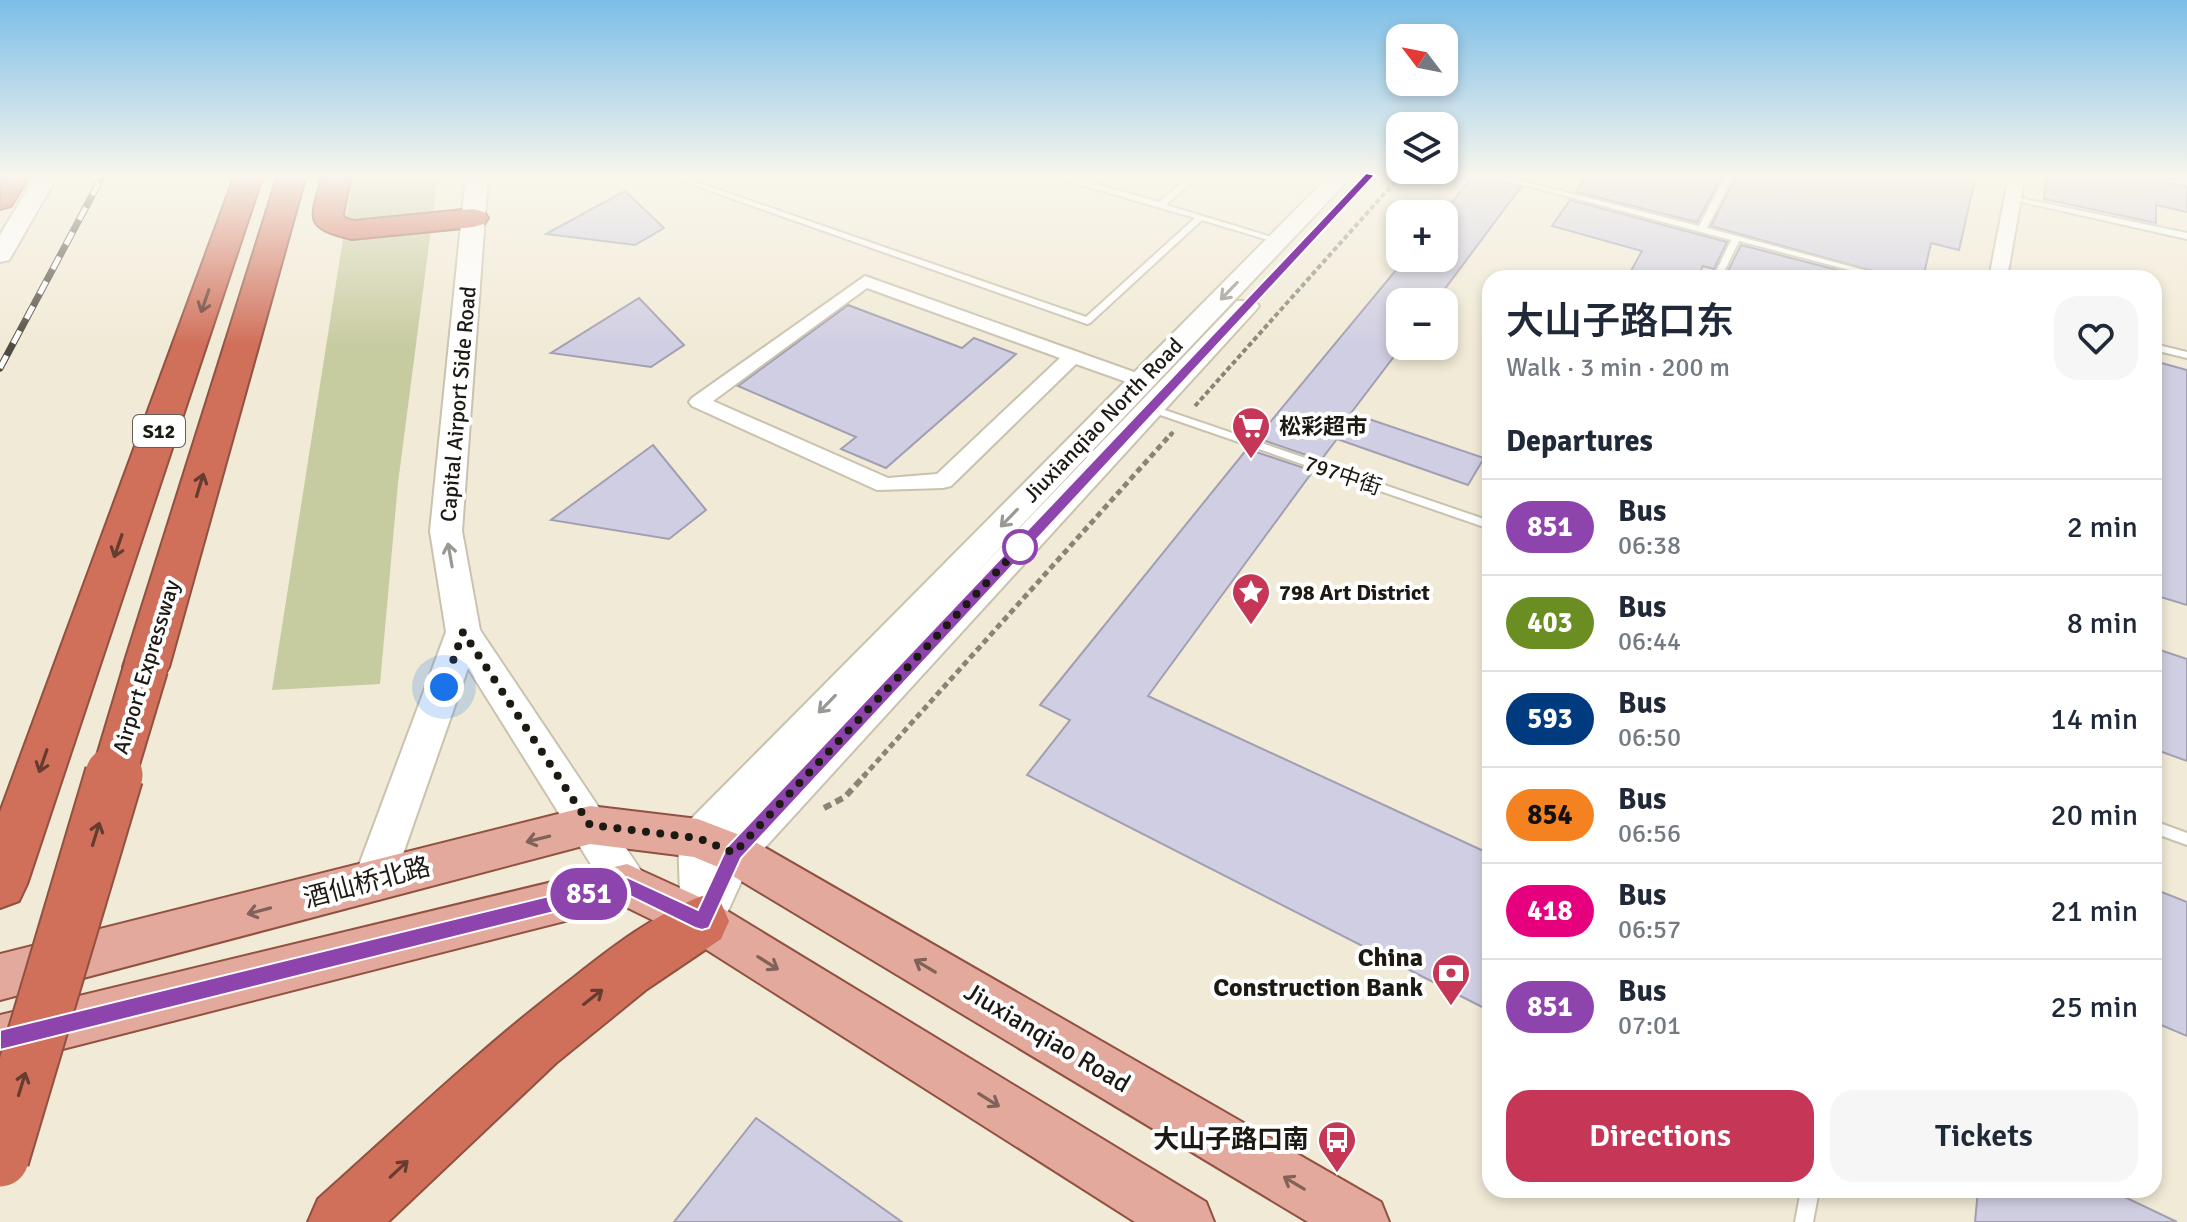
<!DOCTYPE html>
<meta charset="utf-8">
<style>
:root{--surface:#fff;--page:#f6f6f7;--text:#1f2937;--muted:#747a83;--line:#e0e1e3;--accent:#c53657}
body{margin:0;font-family:Signika,"Noto Sans SC",sans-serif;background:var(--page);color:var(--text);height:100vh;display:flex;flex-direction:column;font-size:30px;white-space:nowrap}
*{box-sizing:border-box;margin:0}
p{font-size:26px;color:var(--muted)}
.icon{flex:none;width:44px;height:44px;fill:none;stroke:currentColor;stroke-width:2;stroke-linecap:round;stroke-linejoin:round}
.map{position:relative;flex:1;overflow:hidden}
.drawer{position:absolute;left:1482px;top:270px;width:680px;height:928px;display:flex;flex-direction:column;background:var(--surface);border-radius:24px;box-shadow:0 4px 12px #0003}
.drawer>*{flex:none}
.badge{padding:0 16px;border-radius:26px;font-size:28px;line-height:52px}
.needle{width:52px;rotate:302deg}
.buttons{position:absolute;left:1386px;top:24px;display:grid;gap:16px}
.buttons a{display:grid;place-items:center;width:72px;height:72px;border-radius:16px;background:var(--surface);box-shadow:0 4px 12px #0003;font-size:40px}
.you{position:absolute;width:40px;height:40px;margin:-20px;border:6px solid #fff;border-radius:50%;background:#1a73e8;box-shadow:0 0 0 12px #1a73e833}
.map>.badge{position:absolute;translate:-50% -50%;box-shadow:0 0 0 4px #fff}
h2{padding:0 24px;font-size:30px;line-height:72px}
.round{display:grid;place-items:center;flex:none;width:84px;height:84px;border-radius:24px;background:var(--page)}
.overview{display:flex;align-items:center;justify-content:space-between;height:136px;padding:0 24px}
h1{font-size:38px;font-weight:600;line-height:60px}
.primary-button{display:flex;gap:16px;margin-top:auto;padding:16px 24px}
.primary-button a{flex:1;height:92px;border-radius:24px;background:var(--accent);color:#fff;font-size:32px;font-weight:600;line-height:92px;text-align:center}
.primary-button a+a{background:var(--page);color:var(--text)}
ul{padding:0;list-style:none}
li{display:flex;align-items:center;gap:24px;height:96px;padding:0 24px;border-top:2px solid var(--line)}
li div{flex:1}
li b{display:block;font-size:30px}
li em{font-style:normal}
li .badge{min-width:88px;font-weight:700;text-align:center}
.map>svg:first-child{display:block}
</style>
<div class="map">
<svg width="2187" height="1222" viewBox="0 0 2187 1222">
<rect width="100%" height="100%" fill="#f1ead6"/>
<path fill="#c7cba0" d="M353,175H438L398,483L380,684L272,690Z"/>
<g fill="#d0cee2" stroke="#a29fb3" stroke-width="2">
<path d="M1474,175H1484L1521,187L1435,302H1400L1402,346L1351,413L1484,458L1468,485L1337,439L1321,460L1257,438L1406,258H1444L1442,214Z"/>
<path d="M1588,175H1723L1697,222L1576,192Z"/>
<path d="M1737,175H1976L1959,250L1931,243L1923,278H1897L1711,226Z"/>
<path d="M2047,175H2159V181L2187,187V212L2156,205V223L2044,199Z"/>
<path d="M625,191L664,228L635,245L546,234Z"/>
<path d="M1570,200L1727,242L1714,269L1703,266L1697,278H1627L1642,251L1552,226Z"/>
<path d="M1741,245L1868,278H1746L1727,273Z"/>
<path d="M639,298L684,345L651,367L551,353Z"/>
<path d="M848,305L962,348L974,338L1016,354L886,468L841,449L856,437L738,386Z"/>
<path d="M2154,361L2187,370V605L2154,595Z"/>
<path d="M653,445L706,510L669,539L551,520Z"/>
<path d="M1247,449L1313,471L1148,696L1490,854V1011L1027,775L1070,720L1040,705Z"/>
<path d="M2154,648L2187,659V761L2154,749Z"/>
<path d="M2154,889L2187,902V1036L2154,1022Z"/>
<path d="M756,1118L902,1222H674Z"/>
<path d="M1978,1190H2110L2177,1222H1975Z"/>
</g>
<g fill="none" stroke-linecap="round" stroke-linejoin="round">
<defs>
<g id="lane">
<path d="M665,175H676L1086,317L1195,218L1054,177L1053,175H1065L1159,202L1191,175H1199L1166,205L1282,240L1278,243L1202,220L1090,323L1087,324Z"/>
<path d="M1487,175H1499L1699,226L1726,175H1734L1707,228L1894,278H1880L1739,241L1721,278H1713L1731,240Z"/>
<path d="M2010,196L2187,233V239L2013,200H2010Z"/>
<path d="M2154,344L2187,352V358L2154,350Z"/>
<path d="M1150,405L1490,521V529L1146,410L1145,408Z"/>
<path d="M2154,821L2187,833V845L2154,833Z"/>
<path d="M1801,1190H1819L1813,1222H1795Z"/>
</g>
<g id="street">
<path d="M2009,175H2025L2007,278H1989Z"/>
<path d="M865,276L1148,377L1151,381L1141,387L1076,364L951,486L943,488L877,490L692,406L689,402L692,398ZM867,288L1060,358L937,474L888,478L713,401Z"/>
</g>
<g id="secondary">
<path d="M36,175H58L12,255L9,260L0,262V235Z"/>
<path d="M466,175H488L462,531L480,630L642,872L648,885L642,898L627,903L612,898L468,668L389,894L374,899L359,894L353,881L446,632L430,531Z"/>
<path d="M1330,175H1353L965,585L1237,301H1255L1259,306L1255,311L749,865L717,935L702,940L687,935L681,921L678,838L684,826Z"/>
</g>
<g id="primary">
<path d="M590,806L698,819L750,839L1381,1202L1389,1222H1308L718,867L694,857L590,844L0,1000V954Z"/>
<path d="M627,864L719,906L1206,1202L1214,1222H1135L685,936L624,906L0,1065V1015Z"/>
</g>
<g id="highway">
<path d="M2,175H30L11,206L0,209Z"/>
<path d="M235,175H263L27,884L19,901L0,908V812Z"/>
<path d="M278,175H306L169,667L162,679L146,685L130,679L123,667Z"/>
<path d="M323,175H351L343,214L344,218L354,221L473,209L484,212L488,218L484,224L473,227L352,239C302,227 311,219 323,175Z"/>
<path d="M702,896L721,903L729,921L721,939L647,989L556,1063L388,1222H308L318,1199C402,1124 483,1046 573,978C612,947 655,914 702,896Z"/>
</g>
</defs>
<use href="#lane" stroke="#c9c2ae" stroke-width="4"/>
<use href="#street" stroke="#c9c2ae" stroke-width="4"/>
<use href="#secondary" stroke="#c9c2ae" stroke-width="4"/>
<use href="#primary" stroke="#915141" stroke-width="4"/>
<use href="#highway" stroke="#915141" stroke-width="4"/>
<g stroke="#898477" stroke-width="4" stroke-dasharray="5 3" stroke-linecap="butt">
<path d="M2173,175V182"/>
<path d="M1195,406L1401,175"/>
<path d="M1170,436L1173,432"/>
</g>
<path stroke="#898477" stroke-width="5" stroke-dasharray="6 4" stroke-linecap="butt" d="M863,777L1171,434"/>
<path stroke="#898477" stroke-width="6" stroke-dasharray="8 5" stroke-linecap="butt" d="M824,808L845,797L865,775"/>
<use href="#lane" fill="#fff" fill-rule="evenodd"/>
<use href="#street" fill="#fff" fill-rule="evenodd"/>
<use href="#secondary" fill="#fff" fill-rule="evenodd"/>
<use href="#primary" fill="#e3a99c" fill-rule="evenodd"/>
<use href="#highway" fill="#d06f5a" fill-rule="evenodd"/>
<defs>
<path id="rail" d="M0,368L103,175"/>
</defs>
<use href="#rail" stroke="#504c42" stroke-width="7"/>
<use href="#rail" stroke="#fff" stroke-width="5" stroke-dasharray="14" stroke-linecap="butt"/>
<defs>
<path id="highway-bridge-far1" d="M113,777L146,667"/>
<path id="highway-bridge" d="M0,1158L114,775"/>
</defs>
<use href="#highway-bridge-far1" stroke="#915141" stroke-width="47" stroke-linecap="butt"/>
<use href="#highway-bridge" stroke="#915141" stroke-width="61" stroke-linecap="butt"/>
<use href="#highway-bridge-far1" stroke="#d06f5a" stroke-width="43"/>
<use href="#highway-bridge" stroke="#d06f5a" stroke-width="57"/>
</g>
<defs><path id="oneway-shaft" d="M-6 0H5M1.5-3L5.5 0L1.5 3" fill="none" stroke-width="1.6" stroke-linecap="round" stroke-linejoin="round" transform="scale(2)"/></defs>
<g stroke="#999895">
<use href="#oneway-shaft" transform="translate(1229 291) rotate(134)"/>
<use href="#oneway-shaft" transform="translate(1009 518) rotate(134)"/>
<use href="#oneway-shaft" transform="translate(450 555) rotate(-100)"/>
<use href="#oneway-shaft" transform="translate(827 704) rotate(134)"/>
</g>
<g stroke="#653c2f">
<use href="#oneway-shaft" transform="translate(205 301) rotate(109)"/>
<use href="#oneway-shaft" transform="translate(200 485) rotate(-73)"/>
<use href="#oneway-shaft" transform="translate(118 546) rotate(109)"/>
<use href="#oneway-shaft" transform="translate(43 761) rotate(109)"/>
<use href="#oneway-shaft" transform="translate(96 834) rotate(-73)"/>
<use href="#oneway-shaft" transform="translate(593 997) rotate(-38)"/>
<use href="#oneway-shaft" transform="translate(22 1084) rotate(-73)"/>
<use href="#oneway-shaft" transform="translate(399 1169) rotate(-43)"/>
</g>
<g stroke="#806258">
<use href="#oneway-shaft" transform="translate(538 839) rotate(166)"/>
<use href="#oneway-shaft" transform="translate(259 911) rotate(165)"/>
<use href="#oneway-shaft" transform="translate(768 963) rotate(32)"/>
<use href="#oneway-shaft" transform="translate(925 966) rotate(-149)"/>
<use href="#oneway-shaft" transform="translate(989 1100) rotate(32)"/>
<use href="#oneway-shaft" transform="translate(1294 1183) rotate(-149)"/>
</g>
<linearGradient id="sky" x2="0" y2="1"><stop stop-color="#7cbee7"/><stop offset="0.51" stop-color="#f9f6ed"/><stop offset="1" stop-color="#f9f6ed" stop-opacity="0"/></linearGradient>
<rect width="2187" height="346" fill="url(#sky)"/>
<path fill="#8e44ad" stroke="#fff" stroke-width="2" d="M1366,173L1375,175L741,858L709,928L702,930L695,928L626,894L0,1050V1030L627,877L698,910L727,847Z"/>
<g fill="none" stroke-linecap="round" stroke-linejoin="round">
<path stroke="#1d1a13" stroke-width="8" stroke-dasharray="0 14.4" d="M444,687L463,632L590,825L698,838L734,853L1020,547"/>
</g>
<defs>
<symbol id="supermarket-pin" viewBox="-11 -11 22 30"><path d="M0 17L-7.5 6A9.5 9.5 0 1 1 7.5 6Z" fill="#c53657" stroke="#fff"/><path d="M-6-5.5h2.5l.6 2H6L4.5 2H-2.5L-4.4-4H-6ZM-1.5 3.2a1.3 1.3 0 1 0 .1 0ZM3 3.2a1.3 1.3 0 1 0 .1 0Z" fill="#fff"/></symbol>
<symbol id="sight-pin" viewBox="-11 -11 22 30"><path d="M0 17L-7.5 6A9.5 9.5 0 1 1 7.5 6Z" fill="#c53657" stroke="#fff"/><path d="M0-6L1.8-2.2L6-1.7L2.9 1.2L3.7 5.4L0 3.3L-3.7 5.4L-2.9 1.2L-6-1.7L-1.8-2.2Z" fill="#fff"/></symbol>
<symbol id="bank-pin" viewBox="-11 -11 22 30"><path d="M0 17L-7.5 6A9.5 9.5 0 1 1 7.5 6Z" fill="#c53657" stroke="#fff"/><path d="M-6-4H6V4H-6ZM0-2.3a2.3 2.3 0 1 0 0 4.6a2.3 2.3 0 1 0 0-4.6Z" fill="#fff"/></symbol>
<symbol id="bus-pin" viewBox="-11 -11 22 30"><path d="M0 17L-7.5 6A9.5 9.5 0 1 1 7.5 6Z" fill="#c53657" stroke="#fff"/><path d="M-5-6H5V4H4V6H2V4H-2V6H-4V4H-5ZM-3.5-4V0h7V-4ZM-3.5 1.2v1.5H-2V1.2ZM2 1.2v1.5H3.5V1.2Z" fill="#fff"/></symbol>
</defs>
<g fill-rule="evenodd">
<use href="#supermarket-pin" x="1229" y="404" width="44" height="60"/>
<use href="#sight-pin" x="1229" y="570" width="44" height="60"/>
<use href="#bank-pin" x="1429" y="951" width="44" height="60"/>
<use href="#bus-pin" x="1315" y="1118" width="44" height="60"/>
</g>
<circle fill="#fff" stroke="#8e44ad" stroke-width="4" cx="1020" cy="547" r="16"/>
<g text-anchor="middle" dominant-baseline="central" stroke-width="8" stroke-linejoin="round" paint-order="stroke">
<rect fill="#fff" stroke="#615f5a" stroke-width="2" x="133" y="415" width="52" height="32" rx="6"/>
<g font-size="20" font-weight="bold" fill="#1d1a13">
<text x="159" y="431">S12</text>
</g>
<g font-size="22" fill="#1d1a13" stroke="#fff">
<text transform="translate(458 404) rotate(-85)">Capital Airport Side Road</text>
<text transform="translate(1103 420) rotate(-46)">Jiuxianqiao North Road</text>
<text transform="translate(1343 475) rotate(19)">797中街</text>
<text transform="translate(146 667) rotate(-73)">Airport Expressway</text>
</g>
<g font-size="22" font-weight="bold" fill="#1d1a13" stroke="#fff" text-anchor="start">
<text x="1279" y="426">松彩超市</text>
<text x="1279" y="592">798 Art District</text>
</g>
<g font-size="26" fill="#1d1a13" stroke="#fff">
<text transform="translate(367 883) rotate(-15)">酒仙桥北路</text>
<text transform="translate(1047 1038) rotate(31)">Jiuxianqiao Road</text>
</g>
<g font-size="26" font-weight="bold" fill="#1d1a13" stroke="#fff" text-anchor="end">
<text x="1423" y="958">China<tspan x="1423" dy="30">Construction Bank</tspan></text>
<text x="1309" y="1140">大山子路口南</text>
</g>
</g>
</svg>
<div class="buttons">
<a><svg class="needle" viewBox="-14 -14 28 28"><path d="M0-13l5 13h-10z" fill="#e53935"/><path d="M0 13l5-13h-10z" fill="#747a83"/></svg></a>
<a><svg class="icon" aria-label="layers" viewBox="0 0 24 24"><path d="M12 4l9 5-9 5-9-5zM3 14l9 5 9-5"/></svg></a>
<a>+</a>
<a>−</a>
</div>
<div class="you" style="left:444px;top:687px"></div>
<b class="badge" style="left:589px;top:894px;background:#8e44ad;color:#fff">851</b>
<section class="drawer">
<div class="overview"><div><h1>大山子路口东</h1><p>Walk · 3 min · 200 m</p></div><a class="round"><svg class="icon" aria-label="heart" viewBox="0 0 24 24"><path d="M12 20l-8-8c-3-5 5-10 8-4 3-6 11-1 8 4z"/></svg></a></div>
<h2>Departures</h2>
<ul>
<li><span class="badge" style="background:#8e44ad;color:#fff">851</span><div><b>Bus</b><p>06:38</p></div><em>2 min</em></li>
<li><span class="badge" style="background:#6b8e23;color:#fff">403</span><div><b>Bus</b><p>06:44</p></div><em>8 min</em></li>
<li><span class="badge" style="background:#003b80;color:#fff">593</span><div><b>Bus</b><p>06:50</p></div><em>14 min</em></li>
<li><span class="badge" style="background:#f58220;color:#111">854</span><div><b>Bus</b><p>06:56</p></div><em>20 min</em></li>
<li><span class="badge" style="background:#e6007e;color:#fff">418</span><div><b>Bus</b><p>06:57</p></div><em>21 min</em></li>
<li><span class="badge" style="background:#8e44ad;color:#fff">851</span><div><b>Bus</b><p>07:01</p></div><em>25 min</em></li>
</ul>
<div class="primary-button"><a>Directions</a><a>Tickets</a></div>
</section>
</div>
